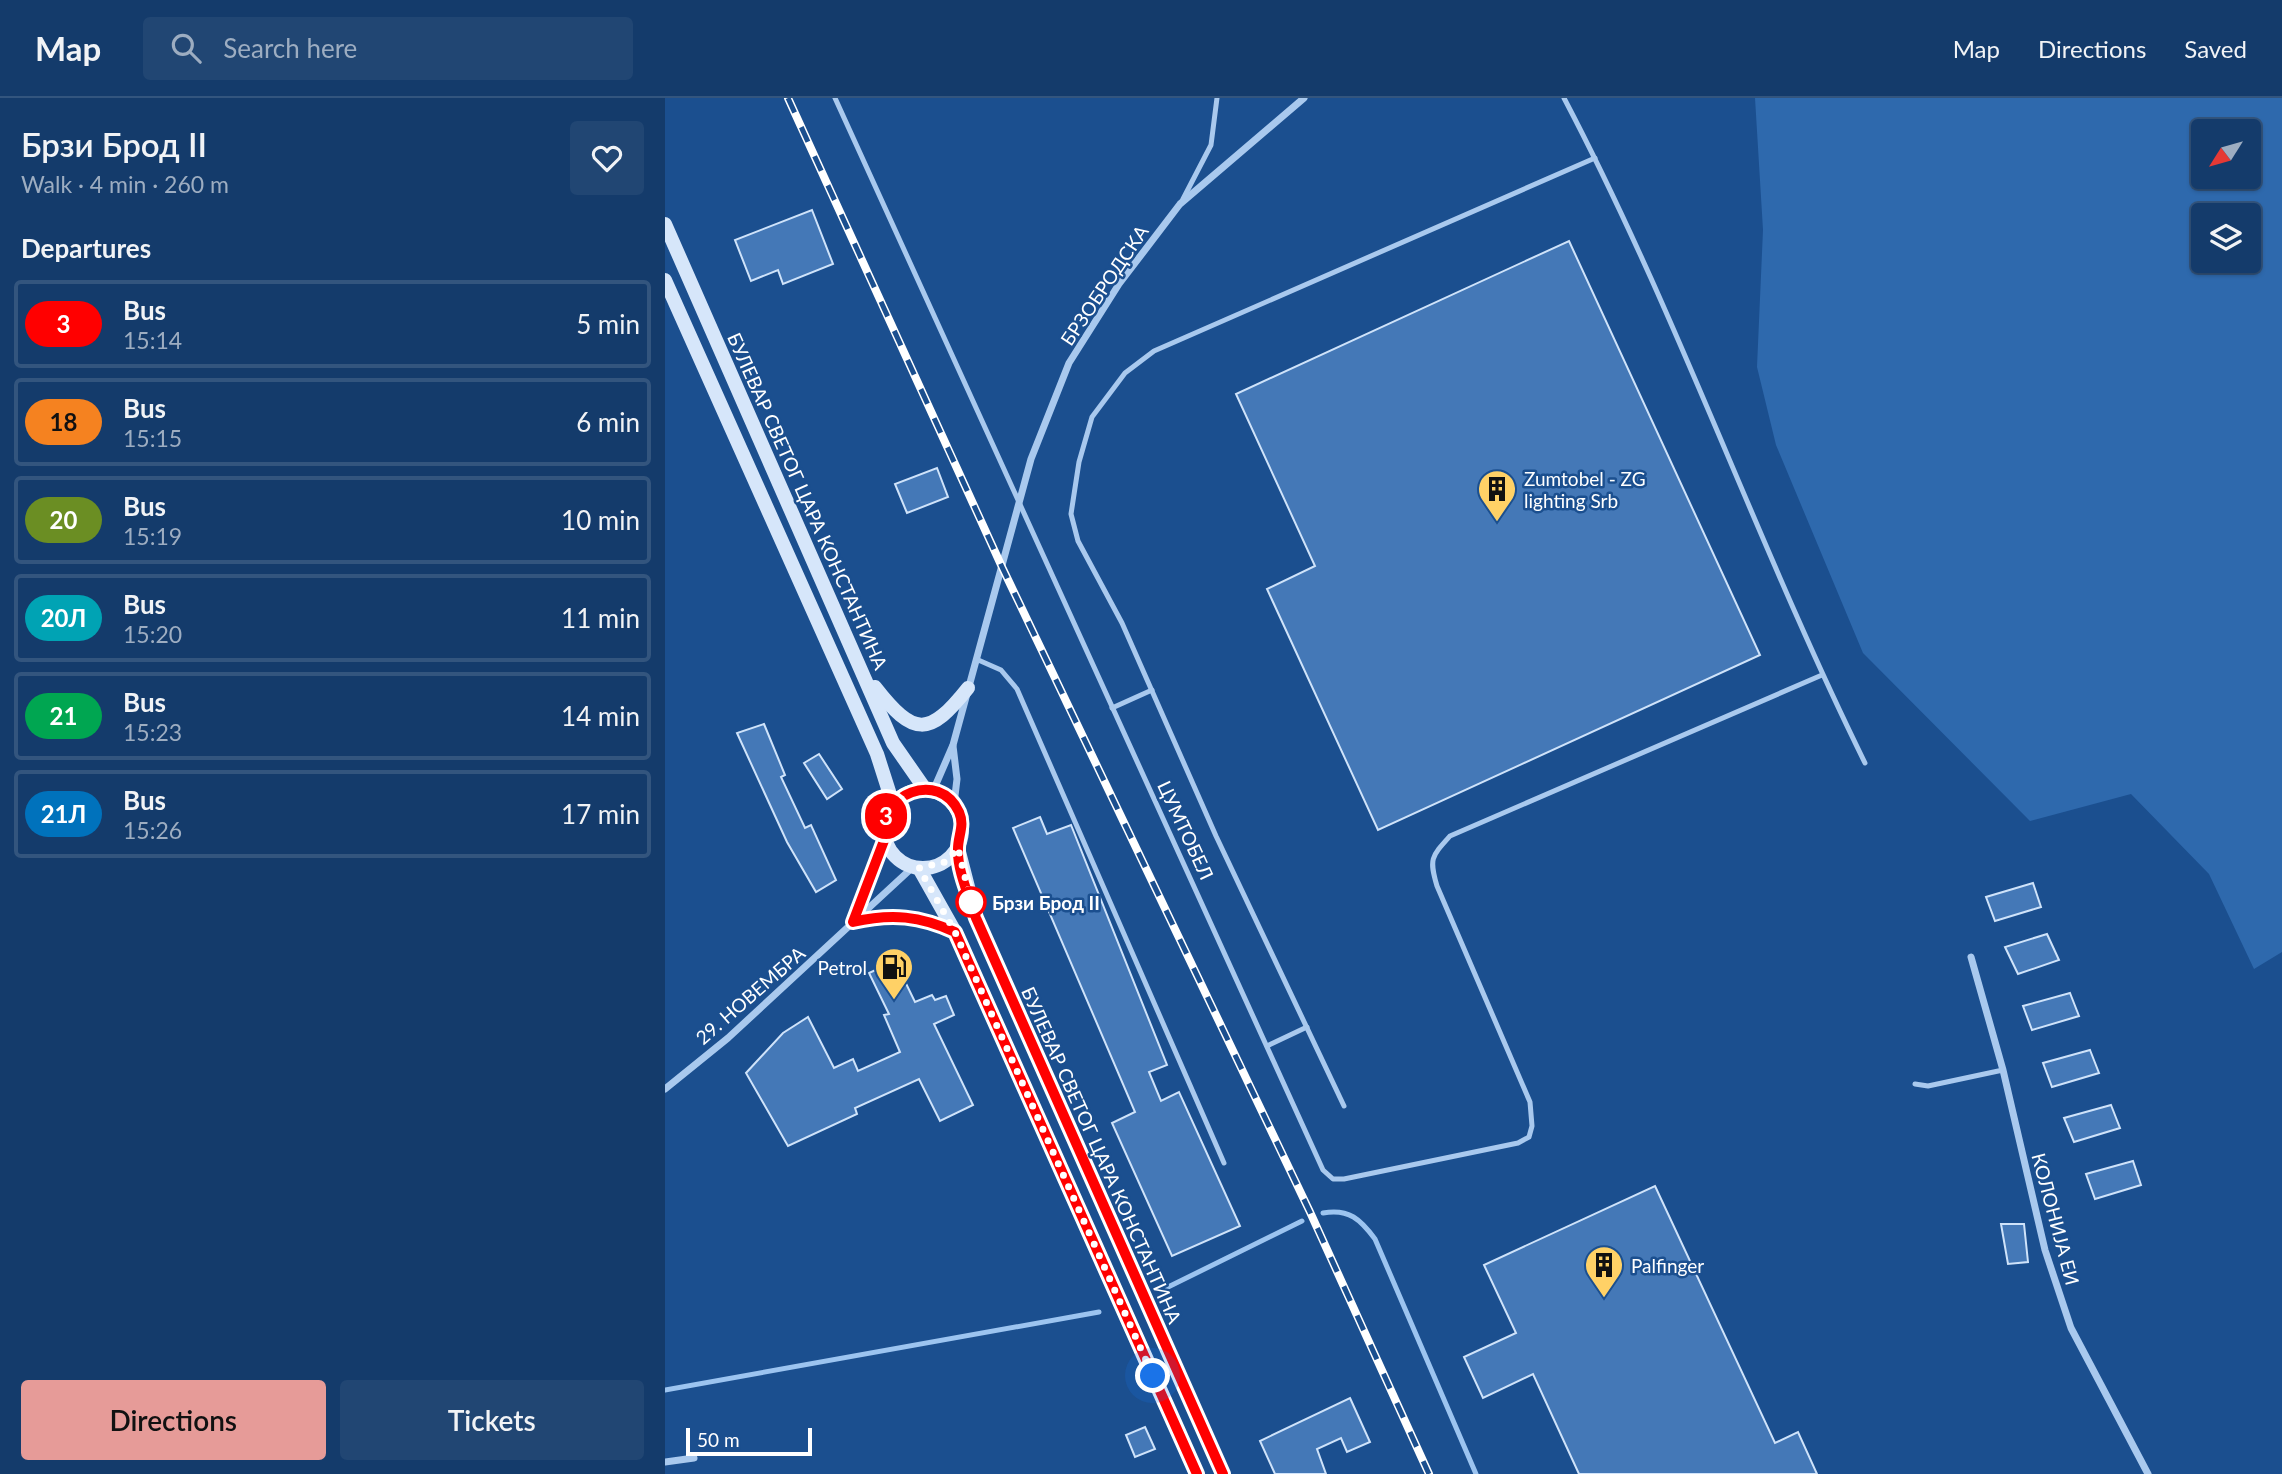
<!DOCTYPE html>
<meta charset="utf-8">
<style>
:root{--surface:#143b6b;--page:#214673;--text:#f1f3f6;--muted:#9dadc1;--line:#33557e;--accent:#e69b98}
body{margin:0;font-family:Lato,sans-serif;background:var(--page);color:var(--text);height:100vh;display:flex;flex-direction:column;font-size:26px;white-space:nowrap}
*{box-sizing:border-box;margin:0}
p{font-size:23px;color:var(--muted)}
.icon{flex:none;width:38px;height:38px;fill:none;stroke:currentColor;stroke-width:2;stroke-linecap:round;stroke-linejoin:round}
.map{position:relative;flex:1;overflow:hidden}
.side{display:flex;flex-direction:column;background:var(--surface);width:665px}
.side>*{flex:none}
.badge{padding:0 14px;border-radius:23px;font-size:24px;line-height:46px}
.needle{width:46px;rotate:233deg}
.tools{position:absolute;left:1526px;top:21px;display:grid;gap:14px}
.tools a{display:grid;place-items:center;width:70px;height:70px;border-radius:7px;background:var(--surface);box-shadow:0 2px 5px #0004,0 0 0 2px var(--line);font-size:35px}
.scale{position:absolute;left:21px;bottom:18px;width:126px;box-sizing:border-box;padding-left:7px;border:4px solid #fff;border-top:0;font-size:19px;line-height:24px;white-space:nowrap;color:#fff;-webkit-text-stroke:5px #1b4f8f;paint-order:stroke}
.you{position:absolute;width:35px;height:35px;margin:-18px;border:5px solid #fff;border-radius:50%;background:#1a73e8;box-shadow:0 0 0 10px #1a73e833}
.map>.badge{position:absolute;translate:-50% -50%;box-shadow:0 0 0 4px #fff}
h2{padding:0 21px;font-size:26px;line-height:63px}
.round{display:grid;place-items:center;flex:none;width:74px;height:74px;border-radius:7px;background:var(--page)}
.headline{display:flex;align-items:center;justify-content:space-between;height:119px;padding:0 21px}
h1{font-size:33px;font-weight:600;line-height:52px}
.button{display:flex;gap:14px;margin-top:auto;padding:14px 21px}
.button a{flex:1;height:80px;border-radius:7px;background:var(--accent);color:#111;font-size:28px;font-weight:600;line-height:80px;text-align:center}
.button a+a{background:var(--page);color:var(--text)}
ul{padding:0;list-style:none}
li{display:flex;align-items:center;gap:21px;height:88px;margin:0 14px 10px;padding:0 7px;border:4px solid var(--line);border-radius:7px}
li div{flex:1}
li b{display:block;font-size:26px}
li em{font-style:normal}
li .badge{min-width:77px;font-weight:700;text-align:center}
header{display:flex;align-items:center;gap:42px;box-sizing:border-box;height:98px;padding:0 35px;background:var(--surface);border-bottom:2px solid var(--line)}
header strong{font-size:33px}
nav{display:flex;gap:38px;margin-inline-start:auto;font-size:24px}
.search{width:490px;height:63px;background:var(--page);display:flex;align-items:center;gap:18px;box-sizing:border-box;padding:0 24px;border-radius:7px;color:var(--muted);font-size:26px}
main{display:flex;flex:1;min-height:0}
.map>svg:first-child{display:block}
</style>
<header>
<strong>Map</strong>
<div class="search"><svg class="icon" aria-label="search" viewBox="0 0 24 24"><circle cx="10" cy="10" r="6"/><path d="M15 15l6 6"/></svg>Search here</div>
<nav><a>Map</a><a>Directions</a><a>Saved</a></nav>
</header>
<main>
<section class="side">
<div class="headline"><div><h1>Брзи Брод II</h1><p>Walk · 4 min · 260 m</p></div><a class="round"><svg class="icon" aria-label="heart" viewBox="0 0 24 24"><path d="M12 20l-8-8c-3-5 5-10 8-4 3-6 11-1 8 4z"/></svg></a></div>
<h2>Departures</h2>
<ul>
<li><span class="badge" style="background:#f00;color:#fff">3</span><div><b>Bus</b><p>15:14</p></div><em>5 min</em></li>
<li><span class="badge" style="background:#f58220;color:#111">18</span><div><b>Bus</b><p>15:15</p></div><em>6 min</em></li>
<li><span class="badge" style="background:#6b8e23;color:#fff">20</span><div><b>Bus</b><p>15:19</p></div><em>10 min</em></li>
<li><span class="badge" style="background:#00a3b4;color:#fff">20Л</span><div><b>Bus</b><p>15:20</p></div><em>11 min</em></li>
<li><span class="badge" style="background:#00a651;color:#fff">21</span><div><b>Bus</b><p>15:23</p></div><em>14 min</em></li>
<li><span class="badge" style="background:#0072bc;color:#fff">21Л</span><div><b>Bus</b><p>15:26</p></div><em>17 min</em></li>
</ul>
<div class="button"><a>Directions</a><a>Tickets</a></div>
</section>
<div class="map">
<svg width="1617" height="1376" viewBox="0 0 1617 1376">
<rect width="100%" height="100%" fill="#1b4f8f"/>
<path fill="#2e69ad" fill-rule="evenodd" d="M1090,0H1617V854L1589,871L1544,776L1466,696L1365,723L1198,555L1111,347L1092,269L1098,132ZM1538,33H1584V79H1538ZM1538,117H1584V163H1538Z"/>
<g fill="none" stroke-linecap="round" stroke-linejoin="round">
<g stroke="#9cc4f0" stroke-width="5">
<path d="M658,1115C684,1110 696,1122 710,1141L811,1376"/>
<path d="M499,1191L637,1123"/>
<path d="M0,1292L434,1214"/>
</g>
</g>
<g fill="#4478b7" stroke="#cfe3fa" stroke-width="2">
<path d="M147,112L168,166L118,186L113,172L86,183L70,142Z"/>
<path d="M904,143L1095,557L713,732L602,491L650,468L571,296Z"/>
<path d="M272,370L283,399L242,415L230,386Z"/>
<path d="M99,626L120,677L116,679L140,730L146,727L171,782L151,794L122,744L72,635Z"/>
<path d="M154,656L177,691L162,701L139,665Z"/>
<path d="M375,719L382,736L406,727L502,967L484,974L496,1003L514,994L575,1128L507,1158L447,1025L470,1014L348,730Z"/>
<path d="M1368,785L1376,809L1330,823L1321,799Z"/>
<path d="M1382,836L1394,862L1353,876L1340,849Z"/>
<path d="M230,863L250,904L267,897L270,902L281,898L289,917L269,926L308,1007L275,1023L254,981L190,1010L192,1016L123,1048L81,975L118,935L143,919L169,970L188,961L193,973L235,954L219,917L224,916L204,875Z"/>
<path d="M1405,895L1414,918L1367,932L1358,908Z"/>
<path d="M1425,952L1434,975L1387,989L1378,965Z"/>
<path d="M1446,1007L1455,1030L1409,1044L1399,1020Z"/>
<path d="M1468,1063L1476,1087L1430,1101L1421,1076Z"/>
<path d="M990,1088L1110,1345L1133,1334L1152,1376H914L868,1276L818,1300L799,1259L851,1235L819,1167Z"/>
<path d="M1336,1126H1359L1363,1164L1343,1166Z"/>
<path d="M685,1300L705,1344L682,1354L676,1340L652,1351L661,1376H610L595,1343Z"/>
<path d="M480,1329L490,1351L470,1359L461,1337Z"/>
</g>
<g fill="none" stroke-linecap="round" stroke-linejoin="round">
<g stroke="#a9c9ee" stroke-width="5">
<path d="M170,0L658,1072L668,1081H679L853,1045L864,1039L867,1028L865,1004L772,788C764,761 766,759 785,738L1157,577"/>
<path d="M899,0C1012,215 1092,446 1200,665"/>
<path d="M518,101L546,47L552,0"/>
<path d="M311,561L336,572L352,591L559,1065"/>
<path d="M447,610L487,592"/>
<path d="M602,948L642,929"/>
<path d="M1250,986L1263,988L1338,972"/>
<path d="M679,1008L551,738L457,525L413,443L406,416L414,364L427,319L460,275L489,253L930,60"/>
</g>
<g stroke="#a9c9ee" stroke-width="7">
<path d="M288,648L292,681L289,706"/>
<path d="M268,693L288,647L366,361L404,265L454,186L515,106L639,0"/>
<path d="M190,820L220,740"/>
<path d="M1306,859L1338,972L1380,1152L1406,1230L1483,1376"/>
<path d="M0,991L63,940L248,769"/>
<path d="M0,1364L29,1360"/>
</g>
<g stroke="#d6e6fa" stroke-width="14">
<path d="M0,126L228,645L260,691"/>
<path d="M0,182L212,656L228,706"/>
<path d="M210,589C249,639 264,639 303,590"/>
<circle cx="258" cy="731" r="39"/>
<path d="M293,750L311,820L558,1376"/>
<path d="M254,770L290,834L532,1376"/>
<path d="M188,824C227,815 255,818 290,834"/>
</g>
<defs>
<path id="rail" d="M123,0L337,469L645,1114L764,1376"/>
</defs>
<use href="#rail" stroke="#fff" stroke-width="8"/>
<use href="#rail" stroke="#1b4f8f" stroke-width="5" stroke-dasharray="16" stroke-linecap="butt"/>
</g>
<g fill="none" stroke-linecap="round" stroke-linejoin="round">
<defs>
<path id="line" d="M532,1376L290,834C255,818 227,815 188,824L220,740C212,696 274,671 294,714C300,728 293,737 293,751C292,773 305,800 311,820L558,1376"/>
</defs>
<use href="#line" stroke="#fff" stroke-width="16"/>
<use href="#line" stroke="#f00" stroke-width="10"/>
<path stroke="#fff" stroke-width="7" stroke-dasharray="0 12.6" d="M306,804L293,750L280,764L254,770L290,834L488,1278"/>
</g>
<defs>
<symbol id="building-pin" viewBox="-11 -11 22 30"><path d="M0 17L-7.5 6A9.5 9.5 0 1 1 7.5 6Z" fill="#ffd166" stroke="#1b4f8f"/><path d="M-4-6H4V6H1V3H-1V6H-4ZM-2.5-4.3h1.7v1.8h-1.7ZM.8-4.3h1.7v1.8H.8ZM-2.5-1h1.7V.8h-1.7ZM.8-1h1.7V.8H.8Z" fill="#111"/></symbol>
<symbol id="fuel-pin" viewBox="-11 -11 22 30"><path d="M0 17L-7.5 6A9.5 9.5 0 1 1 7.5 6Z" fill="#ffd166" stroke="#1b4f8f"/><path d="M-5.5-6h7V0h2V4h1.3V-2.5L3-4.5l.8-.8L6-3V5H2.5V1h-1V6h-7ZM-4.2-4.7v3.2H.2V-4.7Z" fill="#111"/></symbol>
</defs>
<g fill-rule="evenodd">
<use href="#building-pin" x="810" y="369" width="44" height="60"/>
<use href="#fuel-pin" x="207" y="847" width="44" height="60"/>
<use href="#building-pin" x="917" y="1145" width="44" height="60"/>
</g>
<circle fill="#fff" stroke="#f00" stroke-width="3.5" cx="306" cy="804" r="14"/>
<g text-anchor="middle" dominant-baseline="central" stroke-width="5" stroke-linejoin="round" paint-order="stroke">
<g font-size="19" fill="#fff" stroke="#1b4f8f">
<text transform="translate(439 187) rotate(-56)">БРЗОБРОДСКА</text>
<text transform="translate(143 403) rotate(66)">БУЛЕВАР СВЕТОГ ЦАРА КОНСТАНТИНА</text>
<text transform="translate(521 732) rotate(65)">ЦУМТОБЕЛ</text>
<text transform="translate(85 897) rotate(-41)">29. НОВЕМБРА</text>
<text transform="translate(437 1057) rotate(66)">БУЛЕВАР СВЕТОГ ЦАРА КОНСТАНТИНА</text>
<text transform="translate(1391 1121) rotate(75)">КОЛОНИЈА ЕИ</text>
</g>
<g font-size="19" fill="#fff" stroke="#1b4f8f" text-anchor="start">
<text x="859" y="380">Zumtobel - ZG<tspan x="859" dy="22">lighting Srb</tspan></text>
<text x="202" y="869" text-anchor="end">Petrol</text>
<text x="966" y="1167">Palfinger</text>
</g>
<g font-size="19" font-weight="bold" fill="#fff" stroke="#1b4f8f" text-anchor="start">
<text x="327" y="804">Брзи Брод II</text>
</g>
</g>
</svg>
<div class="tools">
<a><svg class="needle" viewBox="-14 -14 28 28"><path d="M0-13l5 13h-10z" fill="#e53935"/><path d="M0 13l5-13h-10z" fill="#9dadc1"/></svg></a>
<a><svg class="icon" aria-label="layers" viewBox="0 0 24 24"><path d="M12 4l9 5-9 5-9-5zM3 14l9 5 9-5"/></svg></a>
</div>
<div class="scale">50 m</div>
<div class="you" style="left:488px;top:1278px"></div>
<b class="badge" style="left:221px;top:718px;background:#f00;color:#fff">3</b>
</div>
</main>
